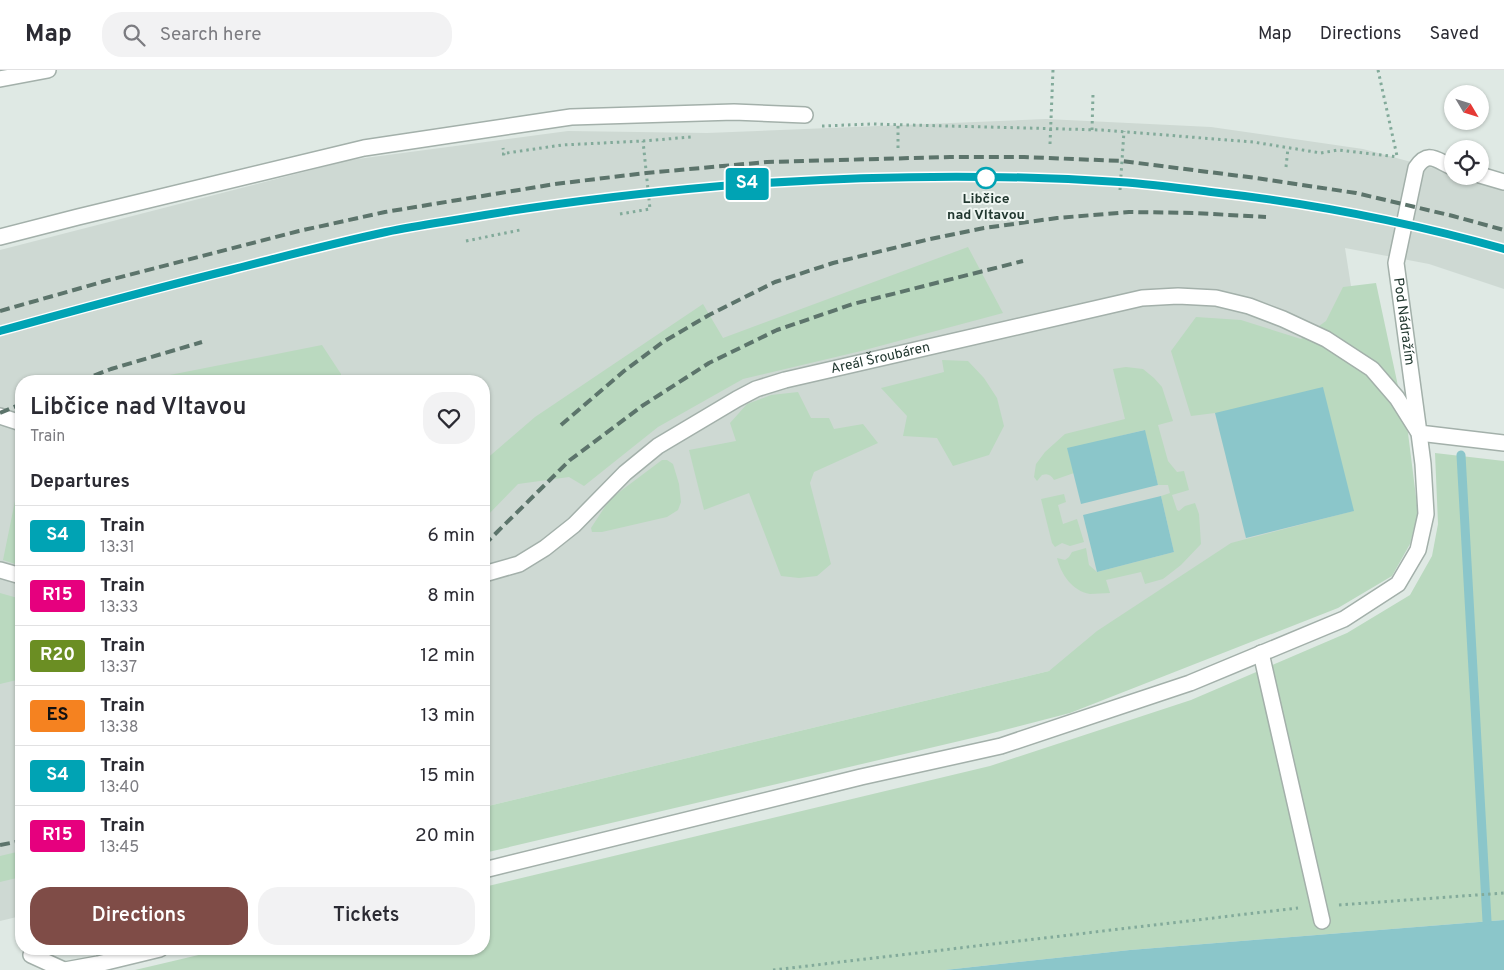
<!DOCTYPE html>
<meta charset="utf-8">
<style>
:root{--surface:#fff;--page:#f2f2f3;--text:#2b2b33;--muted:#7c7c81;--line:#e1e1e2;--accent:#7f4c47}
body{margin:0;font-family:Overpass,sans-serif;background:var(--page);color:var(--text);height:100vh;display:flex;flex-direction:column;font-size:19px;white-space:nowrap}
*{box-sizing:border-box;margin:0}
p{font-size:16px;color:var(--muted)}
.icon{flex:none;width:28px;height:28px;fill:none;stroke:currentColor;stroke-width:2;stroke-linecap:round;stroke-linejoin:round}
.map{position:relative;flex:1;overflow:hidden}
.side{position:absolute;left:15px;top:305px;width:475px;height:580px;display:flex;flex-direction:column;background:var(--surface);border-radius:20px;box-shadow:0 1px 4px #0004}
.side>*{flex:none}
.badge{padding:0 10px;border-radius:4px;font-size:18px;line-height:32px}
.needle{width:32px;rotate:128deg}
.controls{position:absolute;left:1444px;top:15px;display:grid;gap:10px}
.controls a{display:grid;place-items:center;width:45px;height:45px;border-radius:50%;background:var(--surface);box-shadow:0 1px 4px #0004;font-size:25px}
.map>.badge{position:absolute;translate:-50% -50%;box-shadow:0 0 0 2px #fff}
h2{padding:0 15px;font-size:19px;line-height:45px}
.round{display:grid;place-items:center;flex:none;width:52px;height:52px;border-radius:20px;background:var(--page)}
.overview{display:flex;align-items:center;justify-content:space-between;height:85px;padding:0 15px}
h1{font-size:24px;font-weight:600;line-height:38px}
.action{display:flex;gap:10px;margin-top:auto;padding:10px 15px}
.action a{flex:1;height:58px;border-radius:20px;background:var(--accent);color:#fff;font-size:20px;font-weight:600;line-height:58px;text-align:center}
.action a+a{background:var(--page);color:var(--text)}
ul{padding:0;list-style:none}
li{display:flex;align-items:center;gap:15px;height:60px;padding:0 15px;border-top:1px solid var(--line)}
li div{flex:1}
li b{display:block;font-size:19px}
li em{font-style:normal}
li .badge{min-width:55px;font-weight:700;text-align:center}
header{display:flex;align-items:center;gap:30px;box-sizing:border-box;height:70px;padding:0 25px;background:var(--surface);border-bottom:1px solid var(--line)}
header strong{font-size:24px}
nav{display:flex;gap:28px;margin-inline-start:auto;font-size:18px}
.search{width:350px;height:45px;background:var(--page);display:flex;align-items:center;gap:12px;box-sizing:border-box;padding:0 18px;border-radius:20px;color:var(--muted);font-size:19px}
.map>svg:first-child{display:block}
</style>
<header>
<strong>Map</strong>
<div class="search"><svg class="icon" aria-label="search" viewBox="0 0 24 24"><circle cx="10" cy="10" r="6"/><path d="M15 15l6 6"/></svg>Search here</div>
<nav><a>Map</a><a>Directions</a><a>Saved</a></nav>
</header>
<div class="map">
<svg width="1504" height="900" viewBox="0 0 1504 900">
<rect width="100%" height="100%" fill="#dfe9e4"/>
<path fill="#ced9d3" d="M1046,49L1211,57L1363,79L1452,103V106H1466L1504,117V219L1429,194L1345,178L1391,470L1049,601L484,737V311H21V846L0,851V180L350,90L568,61L707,63Z"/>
<g fill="#bad9bf">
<path d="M968,177L1003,243L861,281L743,309L658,357L584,416L569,407L518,414L484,449V391L535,347L703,234L723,268Z"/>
<path d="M1376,213L1408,363L1418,443L1410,474L1392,506L1338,538L1070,643L985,665L484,783V737L1049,601L1097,561L1231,473L1353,441L1215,343L1191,346L1171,281L1196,247L1241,250L1301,269L1326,251L1343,217Z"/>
<path d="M322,275L341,304V311H139Z"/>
<path d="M942,290L968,291L984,308L997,328L1004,356L989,385L953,396L937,368L903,366L907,346L881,318L944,302Z"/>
<path d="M1126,297L1143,299L1154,308L1162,317L1173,351L1158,355L1168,391L1177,402L1184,401L1189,420L1172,425L1177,440L1179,441L1185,436L1195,433L1199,444L1201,474L1181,495L1163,509L1145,514L1141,502L1106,510L1110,523C1103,523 1096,524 1090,524C1072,521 1061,504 1057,488L1065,490L1069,487L1072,482L1086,478L1089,495L1097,502L1174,482L1161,426L1170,423L1168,415H1158L1144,360L1068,379L1074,403L1054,410C1051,405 1048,403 1042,405L1037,411L1034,407L1036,394L1045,382L1065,364L1125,349L1113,299Z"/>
<path d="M798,322L811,348H829L834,359L863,354L878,373L814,402L810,413L831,494L817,506L799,508L781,506L749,423L704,440L689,380L736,371L730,353L747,334L771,325Z"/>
<path d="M1435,383L1504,391V850L1130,880L945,900H135L224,879H484V817L990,696L1191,630L1347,563L1410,525L1432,486L1438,454Z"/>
<path d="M662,390H667L673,394L679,414L681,432L678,440L667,447L602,462H592L591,458L610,429Z"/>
<path d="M21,419V496L3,490L16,426Z"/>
<path d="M1064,424L1066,432L1058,435L1063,454L1077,449L1084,472L1070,476L1062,473L1055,477L1052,473L1041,429Z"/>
<path d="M0,523L21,529V609L0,614Z"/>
<path d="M21,781V807L0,812V786Z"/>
</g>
<g fill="#8bc6ca">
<path d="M1323,317L1354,441L1246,468L1215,343Z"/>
<path d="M1145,360L1158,415L1081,434L1067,378Z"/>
<path d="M1161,426L1174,482L1097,502L1083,445Z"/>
<path d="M1504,850V900H945L1130,880Z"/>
</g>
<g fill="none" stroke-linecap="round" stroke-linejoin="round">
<path stroke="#8bc6ca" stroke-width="9" d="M1461,385L1487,851"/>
<defs>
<g id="service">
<path d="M0,167L78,147L364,78L571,47L734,42L805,45"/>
<path d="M0,500L21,506"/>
<path id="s1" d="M484,504L519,494L545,478L574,455L625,403L658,376L737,329L756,319L785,310L1142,228L1178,226L1216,228L1249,236L1283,249L1326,269L1372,299L1397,328L1419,363L1423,394L1426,444L1418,480L1398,514L1344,549L1190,613L1001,676L861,707L484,800"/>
<path d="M1261,583L1322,851"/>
<path d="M31,885L64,900"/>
<path d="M65,900L98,894L160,879"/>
</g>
<g id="minor">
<path d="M0,9L48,0"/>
<path id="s2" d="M1452,97C1436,90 1428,80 1416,98L1396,193L1419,363L1504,373"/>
<path d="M1480,105L1504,112"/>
<path d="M0,346L21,353"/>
</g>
</defs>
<use href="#service" stroke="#a3b0aa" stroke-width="18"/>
<use href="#minor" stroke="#a3b0aa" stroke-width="18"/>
<g stroke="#82aa9a" stroke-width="3" stroke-dasharray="2.5 4" stroke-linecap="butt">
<path d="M1378,0L1397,86"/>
<path d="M822,56L872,54L1102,60L1253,72L1321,83L1338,80L1398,87"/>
<path d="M1092,60L1093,24"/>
<path d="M1050,74L1053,0"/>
<path d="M898,78V54"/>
<path d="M507,83L562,75L643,71L691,67"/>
<path d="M502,84H504L503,78"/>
<path d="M1286,97L1288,78"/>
<path d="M1120,120L1124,61"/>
<path d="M620,144L650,139L643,71"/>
<path d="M466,171L520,160"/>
<path d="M1339,835L1504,823"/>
<path d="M773,900L1298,838"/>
</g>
<use href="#service" stroke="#fff" stroke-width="15"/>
<use href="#minor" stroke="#fff" stroke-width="15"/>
<g stroke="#5c746b" stroke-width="4" stroke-dasharray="10 5" stroke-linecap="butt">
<path d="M0,241L109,210L299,161L385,142L555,114L646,103L767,92L950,87H1024L1122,91L1256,108L1356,123L1453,146L1504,160"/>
<path d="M0,261C128,226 257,189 386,162C416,155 447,151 477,146C533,137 588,129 644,122C672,119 700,118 728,116C858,106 990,103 1119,112C1145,113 1170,117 1195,120C1300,132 1403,150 1504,179"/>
<path d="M80,311L111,299L202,272"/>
<path d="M0,343L21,334"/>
<path d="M561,355L624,301L663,272L709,245L775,212L833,193L930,169L984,158L1057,148L1129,142L1194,143L1266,147"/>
<path d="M484,475L570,390L642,336L709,293L777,260L853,234L1023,191"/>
<path d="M0,775L21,771"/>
</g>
</g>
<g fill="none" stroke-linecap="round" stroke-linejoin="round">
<defs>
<path id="line" d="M0,261C76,240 153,219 230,200C282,187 334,173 386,162C419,155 452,151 485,145C564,132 641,123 721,116C853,106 987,103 1119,112C1150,114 1180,118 1211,122C1310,133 1408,152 1504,179"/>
</defs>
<use href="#line" stroke="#fff" stroke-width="11"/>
<use href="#line" stroke="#00a3b4" stroke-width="8"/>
</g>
<circle fill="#fff" stroke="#00a3b4" stroke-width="2.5" cx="986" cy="108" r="10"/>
<g text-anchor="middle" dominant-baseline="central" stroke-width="4" stroke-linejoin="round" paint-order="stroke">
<g font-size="14" font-weight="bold" fill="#223830" stroke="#eff6f2">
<text x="986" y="129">Libčice<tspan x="986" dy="16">nad Vltavou</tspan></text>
</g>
<g font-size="14" fill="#223830" stroke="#eff6f2">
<text stroke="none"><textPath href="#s2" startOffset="198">Pod Nádražím</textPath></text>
<text stroke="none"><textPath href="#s1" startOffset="461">Areál Šroubáren</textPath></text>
</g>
</g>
</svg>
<div class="controls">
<a><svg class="needle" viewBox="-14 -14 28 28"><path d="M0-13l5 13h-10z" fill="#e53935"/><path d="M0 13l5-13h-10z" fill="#7c7c81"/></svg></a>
<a><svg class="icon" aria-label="locate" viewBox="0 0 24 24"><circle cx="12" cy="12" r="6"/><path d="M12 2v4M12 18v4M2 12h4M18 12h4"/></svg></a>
</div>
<b class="badge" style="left:747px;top:114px;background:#00a3b4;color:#fff">S4</b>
<section class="side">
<div class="overview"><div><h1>Libčice nad Vltavou</h1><p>Train</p></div><a class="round"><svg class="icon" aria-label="heart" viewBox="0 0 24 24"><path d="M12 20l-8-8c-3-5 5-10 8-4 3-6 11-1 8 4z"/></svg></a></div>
<h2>Departures</h2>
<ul>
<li><span class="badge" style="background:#00a3b4;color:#fff">S4</span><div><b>Train</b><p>13:31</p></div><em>6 min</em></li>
<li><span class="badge" style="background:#e6007e;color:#fff">R15</span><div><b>Train</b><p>13:33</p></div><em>8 min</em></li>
<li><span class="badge" style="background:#6b8e23;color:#fff">R20</span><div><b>Train</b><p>13:37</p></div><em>12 min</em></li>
<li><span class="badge" style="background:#f58220;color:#111">ES</span><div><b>Train</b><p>13:38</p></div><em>13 min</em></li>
<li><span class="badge" style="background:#00a3b4;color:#fff">S4</span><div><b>Train</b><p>13:40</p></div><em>15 min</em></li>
<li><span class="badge" style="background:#e6007e;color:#fff">R15</span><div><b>Train</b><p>13:45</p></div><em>20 min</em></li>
</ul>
<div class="action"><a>Directions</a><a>Tickets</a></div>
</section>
</div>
